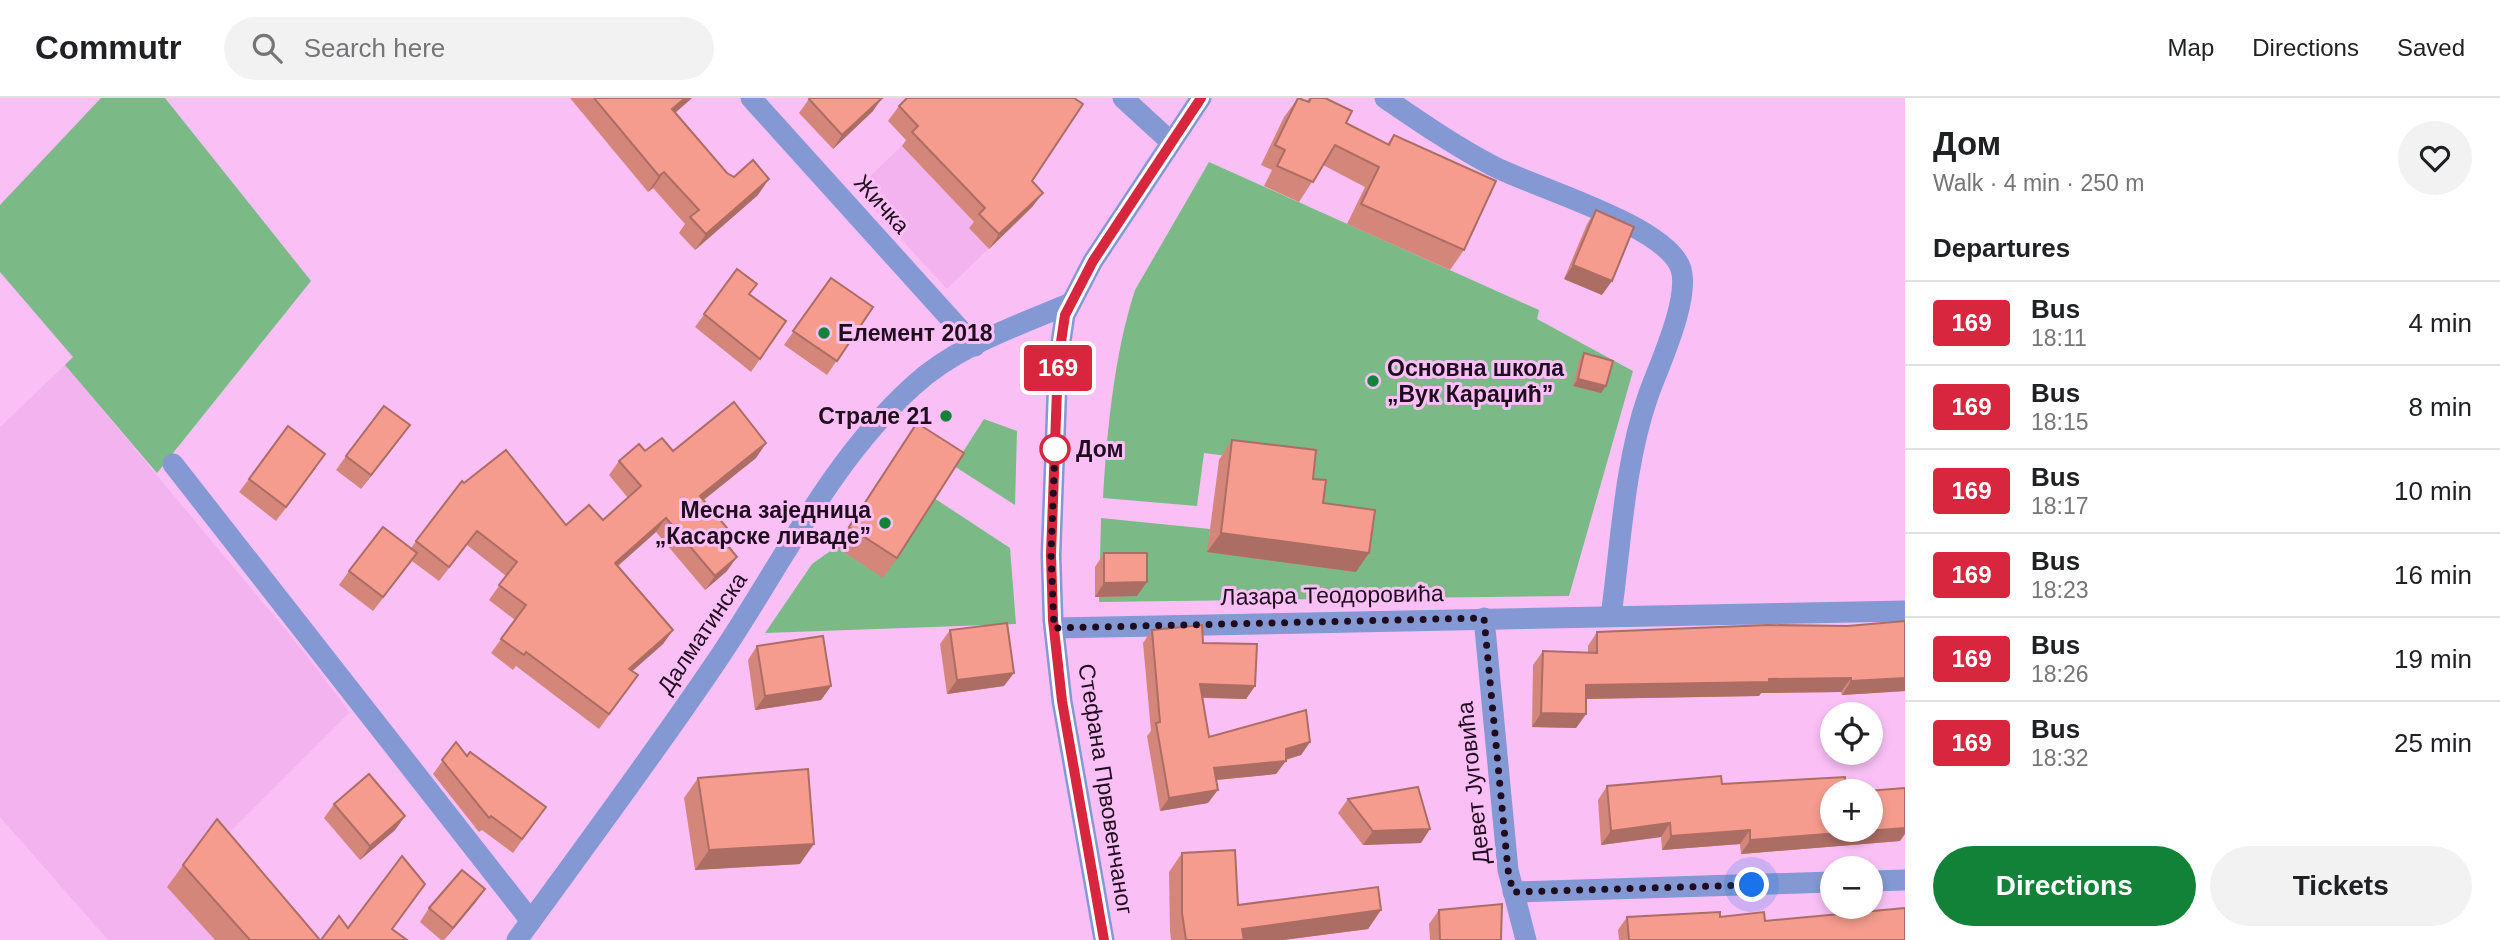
<!DOCTYPE html>
<meta charset="utf-8">
<style>
:root{--surface:#fff;--page:#f2f2f2;--text:#202124;--muted:#757577;--line:#e0e0e0;--accent:#138239}
body{margin:0;font-family:Helvetica,sans-serif;background:var(--page);color:var(--text);height:100vh;display:flex;flex-direction:column;font-size:26px;white-space:nowrap}
*{box-sizing:border-box;margin:0}
p{font-size:23px;color:var(--muted)}
.icon{flex:none;width:38px;height:38px;fill:none;stroke:currentColor;stroke-width:2;stroke-linecap:round;stroke-linejoin:round}
.map{position:relative;flex:1;overflow:hidden}
.details{display:flex;flex-direction:column;background:var(--surface);width:595px}
.details>*{flex:none}
.badge{padding:0 14px;border-radius:5px;font-size:24px;line-height:46px}
.buttons{position:absolute;left:1820px;top:604px;display:grid;gap:14px}
.buttons a{display:grid;place-items:center;width:63px;height:63px;border-radius:50%;background:var(--surface);box-shadow:0 4px 10px #0003;font-size:35px}
.you{position:absolute;width:35px;height:35px;margin:-18px;border:5px solid #fff;border-radius:50%;background:#1a73e8;box-shadow:0 0 0 10px #1a73e833}
.map>.badge{position:absolute;translate:-50% -50%;box-shadow:0 0 0 4px #fff}
h2{padding:0 28px;font-size:26px;line-height:63px}
.round{display:grid;place-items:center;flex:none;width:74px;height:74px;border-radius:37px;background:var(--page)}
.overview{display:flex;align-items:center;justify-content:space-between;height:119px;padding:0 28px}
h1{font-size:33px;font-weight:600;line-height:52px}
.action{display:flex;gap:14px;margin-top:auto;padding:14px 28px}
.action a{flex:1;height:80px;border-radius:42px;background:var(--accent);color:#fff;font-size:28px;font-weight:600;line-height:80px;text-align:center}
.action a+a{background:var(--page);color:var(--text)}
ul{padding:0;list-style:none}
li{display:flex;align-items:center;gap:21px;height:84px;padding:0 28px;border-top:2px solid var(--line)}
li div{flex:1}
li b{display:block;font-size:26px}
li em{font-style:normal}
li .badge{min-width:77px;font-weight:700;text-align:center}
header{display:flex;align-items:center;gap:42px;box-sizing:border-box;height:98px;padding:0 35px;background:var(--surface);border-bottom:2px solid var(--line)}
header strong{font-size:33px}
nav{display:flex;gap:38px;margin-inline-start:auto;font-size:24px}
.search{width:490px;height:63px;background:var(--page);display:flex;align-items:center;gap:18px;box-sizing:border-box;padding:0 24px;border-radius:38px;color:var(--muted);font-size:26px}
main{display:flex;flex:1;min-height:0}
.map>svg:first-child{display:block}
</style>
<header>
<strong>Commutr</strong>
<div class="search"><svg class="icon" aria-label="search" viewBox="0 0 24 24"><circle cx="10" cy="10" r="6"/><path d="M15 15l6 6"/></svg>Search here</div>
<nav><a>Map</a><a>Directions</a><a>Saved</a></nav>
</header>
<main>
<div class="map">
<svg width="1905" height="842" viewBox="0 0 1905 842">
<rect width="100%" height="100%" fill="#fac0f6"/>
<g fill="#f3b3ef">
<path d="M940,11L1032,109L947,191L856,92Z"/>
<path d="M65,267L291,538L350,614L210,754L285,842H108L0,719V329Z"/>
</g>
<g fill="#7bba86">
<path d="M101,0H165L311,183L157,375L65,267L73,259L0,174V107Z"/>
<path d="M1209,64L1539,212L1537,221L1633,273L1569,498L1099,504L1101,420L1210,431L1208,454L1227,358L1204,355L1197,408L1103,400C1107,332 1114,257 1135,192Z"/>
<path d="M984,321L1017,333L1015,407L954,368Z"/>
<path d="M934,400L1010,450L1016,526L765,535L812,466L836,449L883,479Z"/>
</g>
<g fill="none" stroke-linecap="round" stroke-linejoin="round">
<g stroke="#8499d3" stroke-width="21">
<path d="M751,0L975,248"/>
<path d="M1123,0L1171,44"/>
<path d="M1385,0C1420,24 1455,48 1493,68C1533,89 1667,127 1681,171C1690,202 1659,267 1648,298C1624,367 1621,446 1611,518"/>
<path d="M173,366L531,823"/>
<path d="M1484,520L1508,772L1526,842"/>
<path d="M1054,530L1905,513"/>
<path d="M1871,783L1905,782"/>
<path d="M1513,794L1832,784"/>
<path d="M517,842C583,751 651,660 714,567C778,474 828,365 913,288C956,248 1017,228 1071,205"/>
<path d="M1104,842L1062,603L1053,522L1051,457L1058,264L1065,217L1093,163L1201,0"/>
</g>
</g>
<g fill="#d4867b">
<path d="M570,0H692L675,15L727,75L758,97L695,152L679,135L685,126L653,90L648,94Z"/>
<path d="M1298,0L1307,3L1309,0H1325L1346,25L1387,46L1394,37L1464,152L1450,172L1347,126L1365,89L1323,67L1299,104L1264,88L1272,72L1261,67L1284,19Z"/>
<path d="M809,1L873,13L833,51L799,15Z"/>
<path d="M899,8L1032,83L1043,95L1032,109L989,151L969,130L974,124L902,48L906,42L888,23Z"/>
<path d="M1596,112L1602,197L1564,181L1587,126Z"/>
<path d="M737,171L749,196L786,223L751,274L695,229Z"/>
<path d="M831,180L873,209L827,277L784,247Z"/>
<path d="M1584,255L1601,295L1573,288L1579,262Z"/>
<path d="M917,325L897,460L883,480L836,449Z"/>
<path d="M410,327L361,391L336,372L346,358Z"/>
<path d="M1232,342L1323,405L1356,474L1207,454L1219,362Z"/>
<path d="M766,345L756,360L703,402L720,439L727,473L705,492L656,434L618,468L673,532L663,546L632,573L638,577L599,631L516,568L513,572L491,555L515,522L489,502L506,478L467,447L439,483L412,463L373,513L339,487L349,473L411,450L462,383L566,427L603,422L628,400L609,377L619,363L645,353H673Z"/>
<path d="M316,370L276,423L239,394L249,381Z"/>
<path d="M1104,455L1137,498L1095,499V469Z"/>
<path d="M1905,523V593L1842,597L1841,594L1761,595L1759,598L1586,601V616L1576,630L1532,629L1533,567L1543,553L1588,555V548L1597,534L1848,528Z"/>
<path d="M950,532L1004,588L947,596L940,546Z"/>
<path d="M1152,532L1203,545L1255,588L1246,601L1202,600L1209,639L1310,644L1301,657L1286,662L1276,676L1216,682L1208,705L1160,713L1147,638L1151,633L1143,545Z"/>
<path d="M757,548L831,588L821,602L755,612L748,562Z"/>
<path d="M456,644L467,658L546,709L513,755L482,732L479,734L433,676Z"/>
<path d="M698,680L800,766L695,772L684,700Z"/>
<path d="M1722,686L1832,693L1900,743L1741,756L1740,746L1662,752L1661,739L1601,747L1598,702L1607,688Z"/>
<path d="M1348,701L1421,745L1363,747L1338,715Z"/>
<path d="M334,706L405,718L395,732L360,762L324,720Z"/>
<path d="M1182,755L1238,807L1381,812L1368,831L1283,842H1171L1170,833L1169,774Z"/>
<path d="M183,767L320,842H215L167,789Z"/>
<path d="M485,791L475,805L444,842H441L420,824L429,810Z"/>
<path d="M1439,812L1501,842H1430L1429,826Z"/>
<path d="M1627,819H1720L1765,823L1905,842H1619L1618,832Z"/>
</g>
<g fill="#ac6d64">
<path d="M685,0H692L661,27L672,11Z"/>
<path d="M882,0L873,13L833,51L842,37Z"/>
<path d="M664,74L653,90L648,94L659,78Z"/>
<path d="M769,81L758,97L695,152L706,136Z"/>
<path d="M1043,95L1032,109L989,151L999,136Z"/>
<path d="M1573,167L1612,183L1602,197L1564,181Z"/>
<path d="M1578,281L1606,288L1601,295L1573,288Z"/>
<path d="M410,327L400,341L361,391L371,377Z"/>
<path d="M766,345L756,360L690,413L700,398Z"/>
<path d="M666,420L656,434L605,479L615,465Z"/>
<path d="M1221,435L1369,455L1356,474L1207,454Z"/>
<path d="M737,459L727,473L705,492L715,478Z"/>
<path d="M1147,484L1137,498L1095,499L1104,485Z"/>
<path d="M673,532L663,546L619,585L629,571Z"/>
<path d="M1014,575L1004,588L947,596L957,582Z"/>
<path d="M1851,580L1841,594L1761,595L1759,598L1577,601L1586,587L1769,581Z"/>
<path d="M1905,580V593L1842,597L1851,583Z"/>
<path d="M1200,586L1255,588L1246,601L1190,599Z"/>
<path d="M831,588L821,602L755,612L765,598Z"/>
<path d="M1541,615L1586,616L1576,630L1532,629Z"/>
<path d="M1310,644L1301,657L1277,664L1286,663L1276,676L1205,683L1214,670Z"/>
<path d="M1218,692L1208,705L1160,713L1169,700Z"/>
<path d="M405,718L395,732L360,762L370,748Z"/>
<path d="M1670,725L1661,739L1601,747L1611,733Z"/>
<path d="M1905,730V736L1900,743L1741,756L1750,742Z"/>
<path d="M1430,731L1421,745L1363,747L1373,733Z"/>
<path d="M1750,732L1740,746L1662,752L1671,738Z"/>
<path d="M814,746L800,766L695,772L709,752Z"/>
<path d="M485,791L475,805L444,842L453,830Z"/>
<path d="M1381,812L1368,831L1283,842H1234L1242,831Z"/>
</g>
<g fill="#f69c8f" stroke="#ac6d64" stroke-width="2">
<path d="M594,0H685L672,11L727,75L734,79L753,62L769,81L706,136L690,119L699,112L664,74L659,78Z"/>
<path d="M810,0H882L842,37L809,1Z"/>
<path d="M907,0H1074L1083,6L1032,83L1043,95L999,136L979,116L985,110L912,34L918,28L899,8Z"/>
<path d="M1298,0L1309,4L1311,0H1325L1352,13L1346,25L1389,47L1394,37L1496,83L1464,152L1361,106L1379,69L1335,47L1313,84L1277,68L1285,52L1275,47Z"/>
<path d="M1596,112L1634,129L1612,183L1573,167Z"/>
<path d="M737,171L757,186L749,196L786,223L760,261L704,216Z"/>
<path d="M831,180L873,209L837,263L793,233Z"/>
<path d="M1584,255L1613,263L1606,288L1578,281Z"/>
<path d="M734,304L766,345L700,398L727,430L719,437L737,459L715,478L666,420L615,465L673,532L629,571L638,577L609,616L526,554L524,557L501,541L526,507L499,487L517,464L477,433L449,469L416,443L462,383L464,385L506,352L566,427L589,407L603,422L641,388L619,363L639,346L645,353L662,340L673,353Z"/>
<path d="M384,308L410,327L371,377L346,358Z"/>
<path d="M917,325L964,355L897,460L849,429Z"/>
<path d="M288,328L325,356L286,409L249,381Z"/>
<path d="M1232,342L1316,352L1313,381L1326,382L1323,405L1375,412L1369,455L1221,435Z"/>
<path d="M383,429L417,455L383,499L349,473Z"/>
<path d="M1104,455H1147V484L1104,485Z"/>
<path d="M1905,523V580L1851,583V580L1769,581V584L1586,587V616L1541,615L1543,553L1597,555V534L1768,527L1848,528Z"/>
<path d="M1007,525L1014,575L957,582L950,532Z"/>
<path d="M1202,527L1203,545L1257,546L1255,588L1200,586L1209,639L1306,612L1310,644L1286,651V663L1214,670L1218,692L1169,700L1156,625L1160,624L1152,532Z"/>
<path d="M823,538L831,588L765,598L757,548Z"/>
<path d="M456,644L467,658L470,654L546,709L522,741L491,718L489,720L442,662Z"/>
<path d="M808,671L814,746L709,752L698,680Z"/>
<path d="M369,676L405,718L370,748L334,706Z"/>
<path d="M1721,678L1722,686L1845,679L1846,693H1832V732H1871V693H1867L1905,690V730L1750,742V732L1671,738L1670,725L1611,733L1607,688Z"/>
<path d="M1418,689L1430,731L1373,733L1348,701Z"/>
<path d="M217,721L320,842H250L183,767Z"/>
<path d="M1235,752L1238,807L1378,789L1381,812L1242,831L1244,842H1186L1182,815V755Z"/>
<path d="M402,758L425,786L392,831L407,842H321L339,818L348,830Z"/>
<path d="M462,772L485,791L453,830L429,810Z"/>
<path d="M1502,806L1501,842H1440L1439,812Z"/>
<path d="M1905,810V842H1629L1627,819L1720,814V819L1764,814L1765,823Z"/>
</g>
<g fill="none" stroke-linecap="round" stroke-linejoin="round">
<defs>
<path id="line" d="M1104,842L1062,603L1053,522L1051,457L1058,264L1065,217L1093,163L1201,0"/>
</defs>
<use href="#line" stroke="#fff" stroke-width="16"/>
<use href="#line" stroke="#d7263d" stroke-width="10"/>
<path stroke="#200c1f" stroke-width="7" stroke-dasharray="0 12.6" d="M1055,351V348L1051,457L1054,530L1484,520L1508,772L1513,794L1752,787"/>
</g>
<g fill="#138239" stroke="#fac0f6" stroke-width="2.5">
<circle cx="824" cy="235" r="7"/>
<circle cx="1373" cy="283" r="7"/>
<circle cx="946" cy="318" r="7"/>
<circle cx="885" cy="425" r="7"/>
</g>
<circle fill="#fff" stroke="#d7263d" stroke-width="3.5" cx="1055" cy="351" r="14"/>
<g text-anchor="middle" dominant-baseline="central" stroke-width="6" stroke-linejoin="round" paint-order="stroke">
<g font-size="23" fill="#200c1f" stroke="#fac0f6">
<text transform="translate(882 106) rotate(48)">Жичка</text>
<text transform="translate(1332 497) rotate(-1)">Лазара Теодоровића</text>
<text transform="translate(702 535) rotate(-56)">Далматинска</text>
<text transform="translate(1473 685) rotate(-96)">Девет Југовића</text>
<text transform="translate(1106 691) rotate(81)">Стефана Првовенчаног</text>
</g>
<g font-size="23" font-weight="bold" fill="#200c1f" stroke="#fac0f6" text-anchor="start">
<text x="838" y="235">Елемент 2018</text>
<text x="1387" y="270">Основна школа<tspan x="1387" dy="26">„Вук Караџић”</tspan></text>
<text x="932" y="318" text-anchor="end">Страле 21</text>
<text x="871" y="412" text-anchor="end">Месна заједница<tspan x="871" dy="26">„Касарске ливаде”</tspan></text>
</g>
<g font-size="23" font-weight="bold" fill="#200c1f" stroke="#fac0f6" text-anchor="start">
<text x="1076" y="351">Дом</text>
</g>
</g>
</svg>
<div class="buttons">
<a><svg class="icon" aria-label="locate" viewBox="0 0 24 24"><circle cx="12" cy="12" r="6"/><path d="M12 2v4M12 18v4M2 12h4M18 12h4"/></svg></a>
<a>+</a>
<a>−</a>
</div>
<div class="you" style="left:1752px;top:787px"></div>
<b class="badge" style="left:1058px;top:270px;background:#d7263d;color:#fff">169</b>
</div>
<section class="details">
<div class="overview"><div><h1>Дом</h1><p>Walk · 4 min · 250 m</p></div><a class="round"><svg class="icon" aria-label="heart" viewBox="0 0 24 24"><path d="M12 20l-8-8c-3-5 5-10 8-4 3-6 11-1 8 4z"/></svg></a></div>
<h2>Departures</h2>
<ul>
<li><span class="badge" style="background:#d7263d;color:#fff">169</span><div><b>Bus</b><p>18:11</p></div><em>4 min</em></li>
<li><span class="badge" style="background:#d7263d;color:#fff">169</span><div><b>Bus</b><p>18:15</p></div><em>8 min</em></li>
<li><span class="badge" style="background:#d7263d;color:#fff">169</span><div><b>Bus</b><p>18:17</p></div><em>10 min</em></li>
<li><span class="badge" style="background:#d7263d;color:#fff">169</span><div><b>Bus</b><p>18:23</p></div><em>16 min</em></li>
<li><span class="badge" style="background:#d7263d;color:#fff">169</span><div><b>Bus</b><p>18:26</p></div><em>19 min</em></li>
<li><span class="badge" style="background:#d7263d;color:#fff">169</span><div><b>Bus</b><p>18:32</p></div><em>25 min</em></li>
</ul>
<div class="action"><a>Directions</a><a>Tickets</a></div>
</section>
</main>
